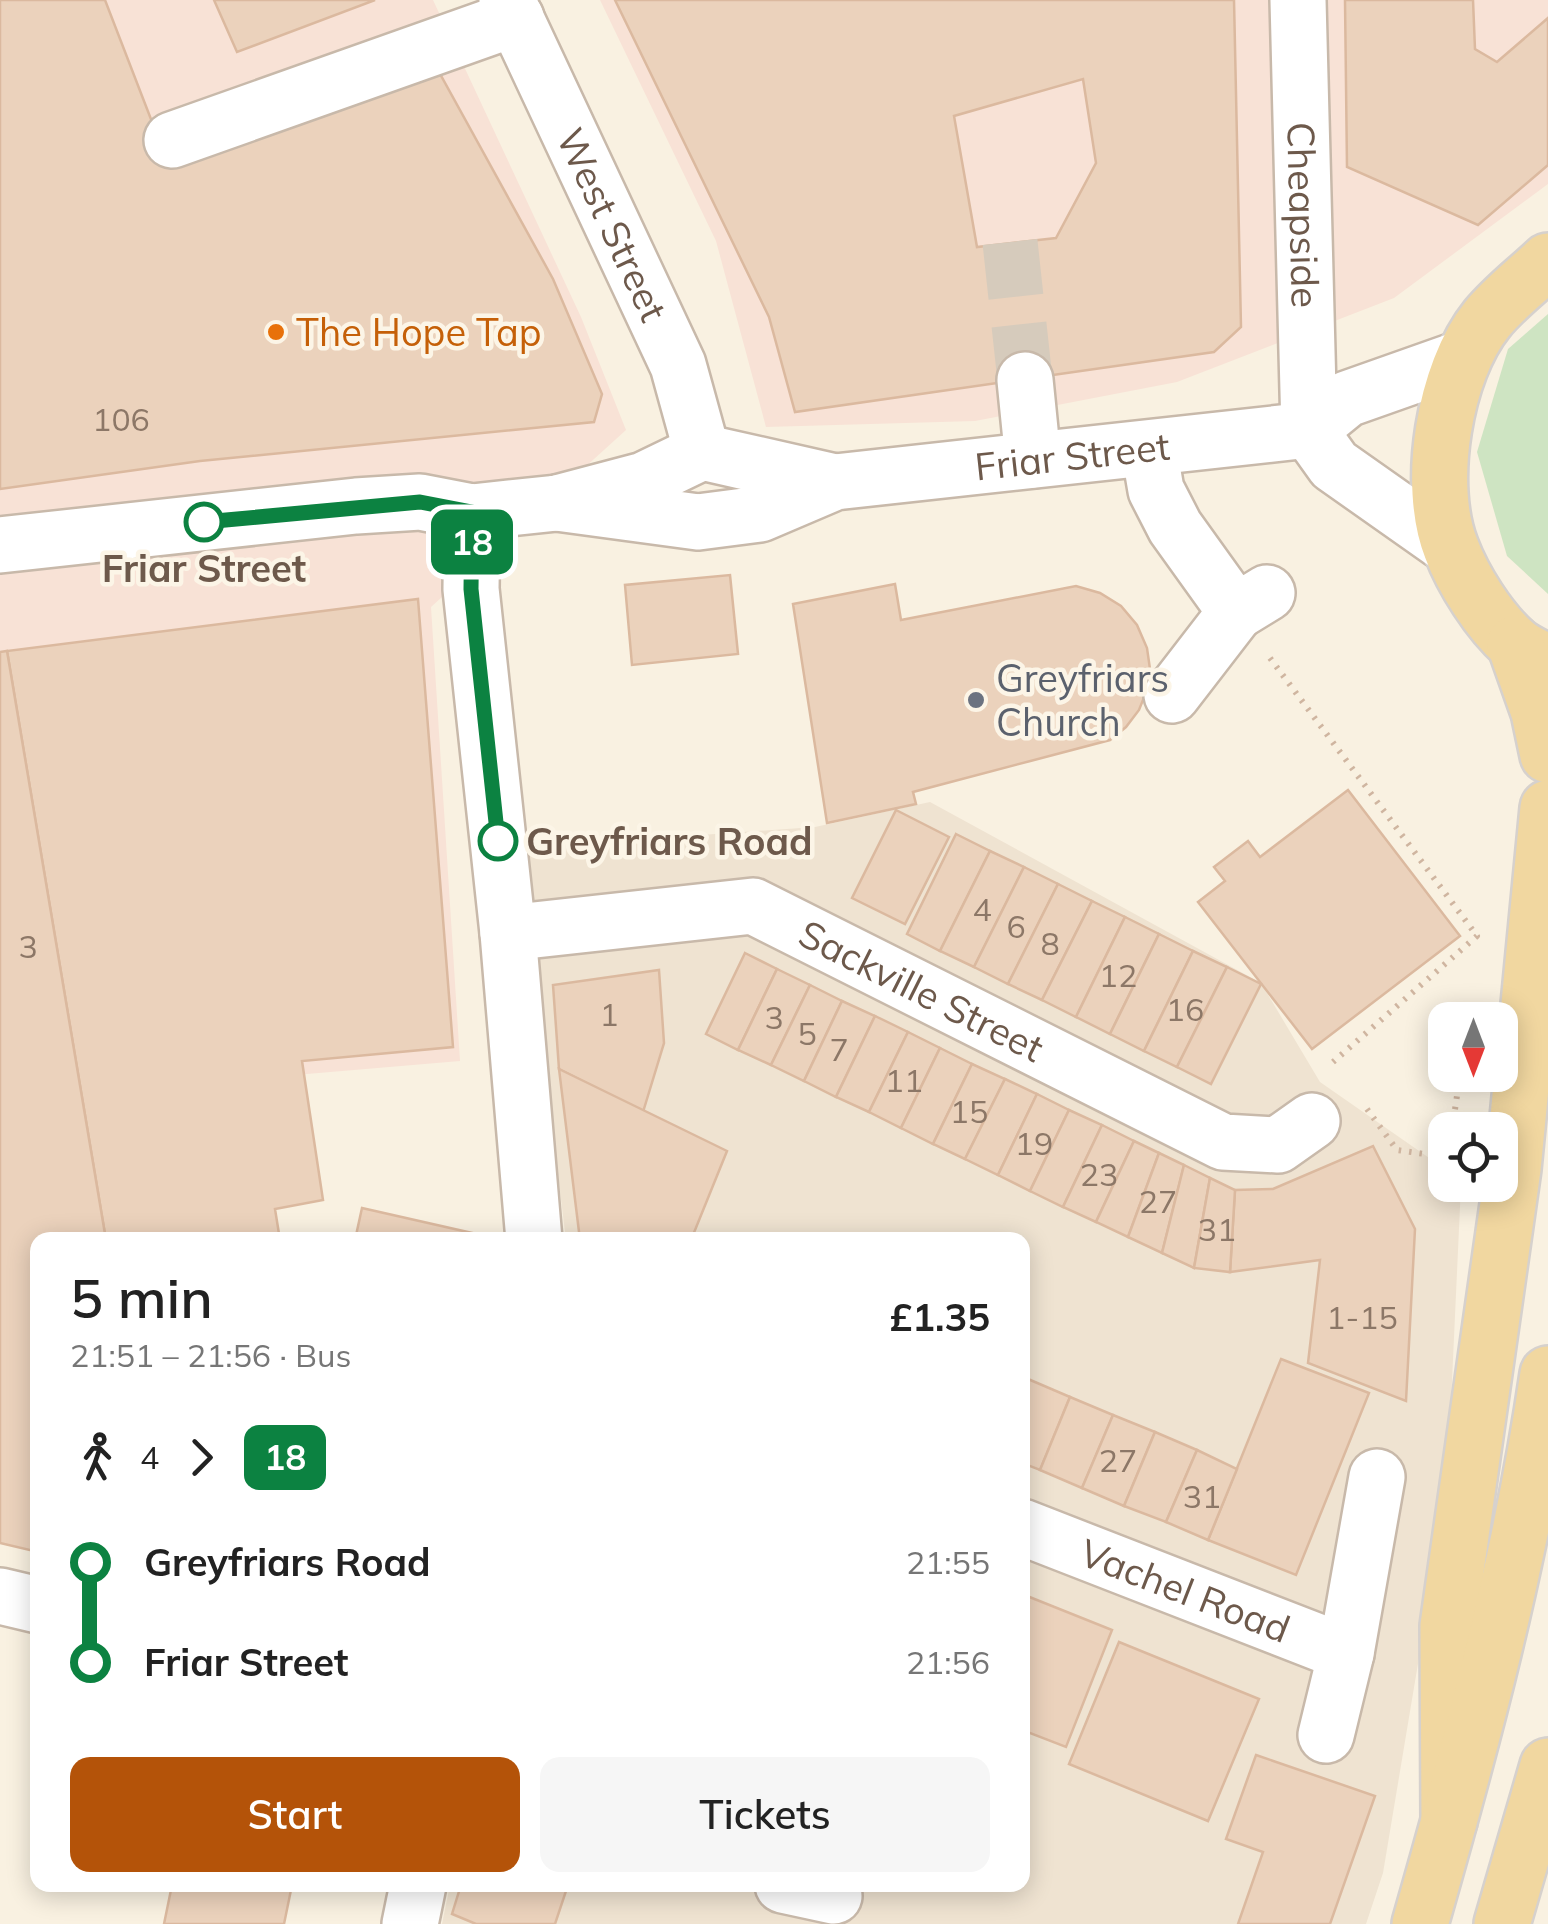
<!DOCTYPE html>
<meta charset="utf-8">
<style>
:root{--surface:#fff;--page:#f6f6f6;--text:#222;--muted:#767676;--accent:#b45309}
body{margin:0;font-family:Mulish,sans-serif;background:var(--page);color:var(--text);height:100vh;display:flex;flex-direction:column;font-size:38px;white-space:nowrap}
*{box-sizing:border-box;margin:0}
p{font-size:32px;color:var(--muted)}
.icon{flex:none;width:55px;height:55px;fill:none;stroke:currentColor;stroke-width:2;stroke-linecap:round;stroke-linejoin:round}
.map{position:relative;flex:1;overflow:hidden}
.drawer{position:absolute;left:30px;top:1232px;width:1000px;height:660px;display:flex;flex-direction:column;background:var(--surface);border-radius:20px;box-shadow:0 5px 25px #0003}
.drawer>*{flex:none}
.badge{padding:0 20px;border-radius:15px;font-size:35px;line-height:65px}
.needle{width:65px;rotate:180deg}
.tools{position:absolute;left:1428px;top:1002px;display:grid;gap:20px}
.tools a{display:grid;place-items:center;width:90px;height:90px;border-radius:20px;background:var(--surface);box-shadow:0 5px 25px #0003;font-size:50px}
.map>.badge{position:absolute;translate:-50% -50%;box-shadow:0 0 0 5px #fff}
.legs{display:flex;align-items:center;gap:15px;height:110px;padding:0 40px;font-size:32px}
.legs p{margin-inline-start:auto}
.summary{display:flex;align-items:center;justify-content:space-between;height:170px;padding:0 40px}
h1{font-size:55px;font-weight:600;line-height:75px}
.button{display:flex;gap:20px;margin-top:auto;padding:20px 40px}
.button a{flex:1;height:115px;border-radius:20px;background:var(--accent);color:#fff;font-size:40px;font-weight:600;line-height:115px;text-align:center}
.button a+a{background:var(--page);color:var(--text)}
ul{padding:0 40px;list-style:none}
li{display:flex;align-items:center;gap:35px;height:100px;font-size:38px}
li i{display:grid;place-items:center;width:15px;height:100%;margin:0 12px;background:currentColor}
li i::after{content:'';width:25px;height:25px;margin:-12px;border:8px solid;border-radius:50%;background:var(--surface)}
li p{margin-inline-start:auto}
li:first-child i{background:linear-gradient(#0000 50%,currentColor 0)}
li:last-child i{background:linear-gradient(currentColor 50%,#0000 0)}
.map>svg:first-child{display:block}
</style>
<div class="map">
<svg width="1548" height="1924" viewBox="0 0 1548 1924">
<rect width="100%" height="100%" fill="#f9f1e1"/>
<path fill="#efe3d1" d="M930,802L1261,983L1320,1082L1445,1169V1185H1461L1447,1490L1383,1873L1366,1924H442L450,1885H1022V1240H566L518,848L815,827Z"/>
<g fill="#f8e2d6">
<path d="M0,0H433L581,317L626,430L431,607L460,1061L96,1092L0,920Z"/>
<path d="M600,0H1548V184L1394,298L1177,382L975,421L766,427L716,241Z"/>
</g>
<path fill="#cee4c2" d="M1548,314V594L1507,556L1477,452L1508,349Z"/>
<g fill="#ebd2bc" stroke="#dbb99f" stroke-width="2.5" fill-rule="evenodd">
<path d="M0,0H105L159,140L434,63L553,279L602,394L594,422L200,461L0,489Z"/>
<path d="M214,0H375L237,52Z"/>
<path d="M615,0H1234L1241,327L1214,352L795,412L769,317ZM1083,79L1096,163L1056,238L977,247L954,116Z"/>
<path d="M1345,0H1473L1475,49L1497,62L1548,18V165L1478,225L1347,167Z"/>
<path d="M730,575L738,654L632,665L625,585Z"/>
<path d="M895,584L901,620L1076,586L1100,593L1121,606L1137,625L1147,648L1150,669L1147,690L1139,710L1126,727L1110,740L913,792L916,804L827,823L793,604Z"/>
<path d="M418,599L453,1047L302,1061L323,1200L275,1209L280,1240H106L7,651Z"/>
<path d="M7,651L106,1240H38V1552L0,1543V652Z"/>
<path d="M1348,790L1460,936L1312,1049L1198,902L1225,881L1214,867L1248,841L1260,857Z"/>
<path d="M896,810L949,837L905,924L852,898Z"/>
<path d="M956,834L990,851L940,951L907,934Z"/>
<path d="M990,851L1024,867L974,967L940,951Z"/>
<path d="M1024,867L1058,884L1008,984L974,967Z"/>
<path d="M1058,884L1092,901L1042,1000L1008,984Z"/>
<path d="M1092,901L1125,917L1076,1017L1042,1000Z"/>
<path d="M1125,917L1159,934L1110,1034L1076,1017Z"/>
<path d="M1159,934L1193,951L1144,1051L1110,1034Z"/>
<path d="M1193,951L1227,967L1177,1067L1144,1051Z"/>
<path d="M745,953L777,969L738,1050L706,1034Z"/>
<path d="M1227,967L1261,984L1211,1084L1177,1067Z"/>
<path d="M777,969L810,985L771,1065L738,1050Z"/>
<path d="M659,970L664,1043L643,1112L559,1069L553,985Z"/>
<path d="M810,985L842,1001L804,1081L771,1065Z"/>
<path d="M842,1001L875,1016L836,1097L804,1081Z"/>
<path d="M875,1016L908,1032L869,1112L836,1097Z"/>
<path d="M908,1032L940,1048L901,1128L869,1112Z"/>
<path d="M940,1048L972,1064L933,1144L901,1128Z"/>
<path d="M972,1064L1005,1079L965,1159L933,1144Z"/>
<path d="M559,1069L727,1151L691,1240H580Z"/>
<path d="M1005,1079L1037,1094L998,1175L965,1159Z"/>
<path d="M1037,1094L1069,1110L1030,1191L998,1175Z"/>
<path d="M1069,1110L1102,1125L1063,1207L1030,1191Z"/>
<path d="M1102,1125L1134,1141L1096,1222L1063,1207Z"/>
<path d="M1134,1141L1159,1153L1128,1237L1096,1222Z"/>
<path d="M1373,1146L1415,1229L1406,1401L1308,1363L1320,1260L1230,1272L1235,1190L1273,1189Z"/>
<path d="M1159,1153L1184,1165L1162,1253L1128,1237Z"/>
<path d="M1184,1165L1210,1178L1194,1268L1162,1253Z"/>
<path d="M1210,1178L1235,1190L1230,1272L1194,1268Z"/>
<path d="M362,1208L481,1235L480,1240H355Z"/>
<path d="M1281,1359L1369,1393L1296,1575L1208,1540Z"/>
<path d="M1028,1379L1070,1397L1040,1470L1022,1463V1393Z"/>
<path d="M1070,1397L1113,1415L1082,1488L1040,1470Z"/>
<path d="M1113,1415L1155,1432L1124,1506L1082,1488Z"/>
<path d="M1155,1432L1197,1450L1166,1522L1124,1506Z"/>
<path d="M1197,1450L1237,1469L1208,1540L1166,1522Z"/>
<path d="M1022,1594L1112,1630L1066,1747L1022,1730Z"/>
<path d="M1119,1642L1259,1699L1208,1821L1069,1764Z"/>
<path d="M1256,1755L1375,1796L1330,1924H1238L1263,1852L1226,1839Z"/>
<path d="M172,1885H292L284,1924H164Z"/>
<path d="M461,1885H568L555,1924H476L452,1914Z"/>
</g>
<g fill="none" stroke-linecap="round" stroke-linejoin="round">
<path stroke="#d6cbbc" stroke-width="55" stroke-dasharray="55 28" stroke-linecap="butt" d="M1010,242L1025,380"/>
<defs>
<g id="minor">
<path id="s1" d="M507,0L678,365L702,452"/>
<path id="s2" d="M1298,0L1309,430"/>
<path d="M172,140L516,18"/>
<path d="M1025,380L1033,460"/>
<path d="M1309,430L1334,465L1449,546"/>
<path d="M1149,449L1156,490L1175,527L1236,612L1267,593"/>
<path id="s3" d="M557,503L698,522L760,514L835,482L1309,430L1347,399L1463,358"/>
<path d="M472,512L471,589L508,933L534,1240"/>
<path d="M0,545L356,506L420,502L472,512L557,503L644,480L702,452L835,482"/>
<path d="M1172,695L1236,612"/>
<path id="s4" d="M508,933L753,906L1223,1142L1278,1145L1312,1121"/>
<path id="s5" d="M1022,1527L1346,1653"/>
<path d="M0,1596L38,1605"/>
<path d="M1326,1735L1346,1653L1377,1477"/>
<path d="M783,1885L834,1896"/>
<path d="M410,1924L418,1885"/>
</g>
<g id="major">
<path d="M1548,261C1528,280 1504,298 1487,319C1444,372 1426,485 1451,548C1463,580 1489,621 1515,644C1524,652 1538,657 1548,663"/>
<path d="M1515,644L1539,712L1548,755"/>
<path d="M1449,1821L1448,1626L1513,1169L1548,808"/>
<path d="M1420,1924C1472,1743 1521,1560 1548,1374"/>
<path d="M1502,1924L1548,1766"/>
</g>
</defs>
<use href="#minor" stroke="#c8b9aa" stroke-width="60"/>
<use href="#major" stroke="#d6d1cd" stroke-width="60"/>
<g stroke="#cfb5a0" stroke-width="6" stroke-dasharray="2.5 8" stroke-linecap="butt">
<path d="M1270,658L1477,936L1333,1062"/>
<path d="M1367,1109L1397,1150L1445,1157"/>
<path d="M1452,1130L1460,1075"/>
</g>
<use href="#minor" stroke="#fff" stroke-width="55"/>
<use href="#major" stroke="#f1d7a0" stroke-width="55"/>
</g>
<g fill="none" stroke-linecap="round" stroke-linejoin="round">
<defs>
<path id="line-1" d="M204,522L420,502L472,512L471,589L498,841"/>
</defs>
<use href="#line-1" stroke="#fff" stroke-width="22"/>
<use href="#line-1" stroke="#0c8241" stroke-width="15"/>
</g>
<circle fill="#e8710a" stroke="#fcf5e7" stroke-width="4" cx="276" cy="332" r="10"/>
<g fill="#fff" stroke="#0c8241" stroke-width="5">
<circle cx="204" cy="522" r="18"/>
<circle cx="498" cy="841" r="18"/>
</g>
<circle fill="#6b7280" stroke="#fcf5e7" stroke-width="4" cx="976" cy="700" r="10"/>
<g text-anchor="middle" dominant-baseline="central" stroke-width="9" stroke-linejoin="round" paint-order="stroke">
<g font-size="32" fill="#8c7767">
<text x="121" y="419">106</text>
<text x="982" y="909">4</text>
<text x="1016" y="926">6</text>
<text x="1050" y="943">8</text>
<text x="28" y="946">3</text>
<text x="1118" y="975">12</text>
<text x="1185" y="1009">16</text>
<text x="609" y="1014">1</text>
<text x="774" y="1017">3</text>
<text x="807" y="1033">5</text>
<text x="839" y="1049">7</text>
<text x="904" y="1080">11</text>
<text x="969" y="1111">15</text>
<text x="1034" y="1143">19</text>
<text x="1099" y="1174">23</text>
<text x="1158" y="1201">27</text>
<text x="1217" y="1229">31</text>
<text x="1362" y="1317">1-15</text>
<text x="1118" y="1460">27</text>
<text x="1202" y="1496">31</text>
</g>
<g font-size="38" fill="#6d594b" stroke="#fcf5e7">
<text stroke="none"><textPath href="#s2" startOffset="215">Cheapside</textPath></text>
<text stroke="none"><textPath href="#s1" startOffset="248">West Street</textPath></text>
<text stroke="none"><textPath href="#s3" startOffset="525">Friar Street</textPath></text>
<text stroke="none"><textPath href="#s4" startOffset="435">Sackville Street</textPath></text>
<text stroke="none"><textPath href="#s5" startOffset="175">Vachel Road</textPath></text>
</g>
<g font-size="38" fill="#c56008" stroke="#fcf5e7" text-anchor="start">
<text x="296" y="332">The Hope Tap</text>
</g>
<g font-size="38" font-weight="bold" fill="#6d594b" stroke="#fcf5e7">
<text x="204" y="568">Friar Street</text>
<text x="526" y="841" text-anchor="start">Greyfriars Road</text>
</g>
<g font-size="38" fill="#5b616d" stroke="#fcf5e7" text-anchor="start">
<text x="996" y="678">Greyfriars<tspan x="996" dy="44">Church</tspan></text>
</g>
</g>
</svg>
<div class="tools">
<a><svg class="needle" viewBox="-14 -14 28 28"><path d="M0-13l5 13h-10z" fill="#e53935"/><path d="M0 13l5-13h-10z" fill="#767676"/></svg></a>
<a><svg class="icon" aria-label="locate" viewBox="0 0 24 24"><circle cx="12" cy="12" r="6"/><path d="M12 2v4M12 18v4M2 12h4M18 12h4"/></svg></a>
</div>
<b class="badge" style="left:472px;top:542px;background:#0c8241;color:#fff">18</b>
<section class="drawer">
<div class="summary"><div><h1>5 min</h1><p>21:51 – 21:56 · Bus</p></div><b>£1.35</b></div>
<div class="legs"><svg class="icon" aria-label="walk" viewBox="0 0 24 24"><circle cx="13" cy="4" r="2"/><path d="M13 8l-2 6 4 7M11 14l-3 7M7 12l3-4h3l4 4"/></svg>4<svg class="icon" aria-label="forward" viewBox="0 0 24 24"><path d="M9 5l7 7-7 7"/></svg><b class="badge" style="background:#0c8241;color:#fff">18</b></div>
<ul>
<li><i style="color:#0c8241"></i><b>Greyfriars Road</b><p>21:55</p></li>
<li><i style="color:#0c8241"></i><b>Friar Street</b><p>21:56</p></li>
</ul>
<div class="button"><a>Start</a><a>Tickets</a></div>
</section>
</div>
